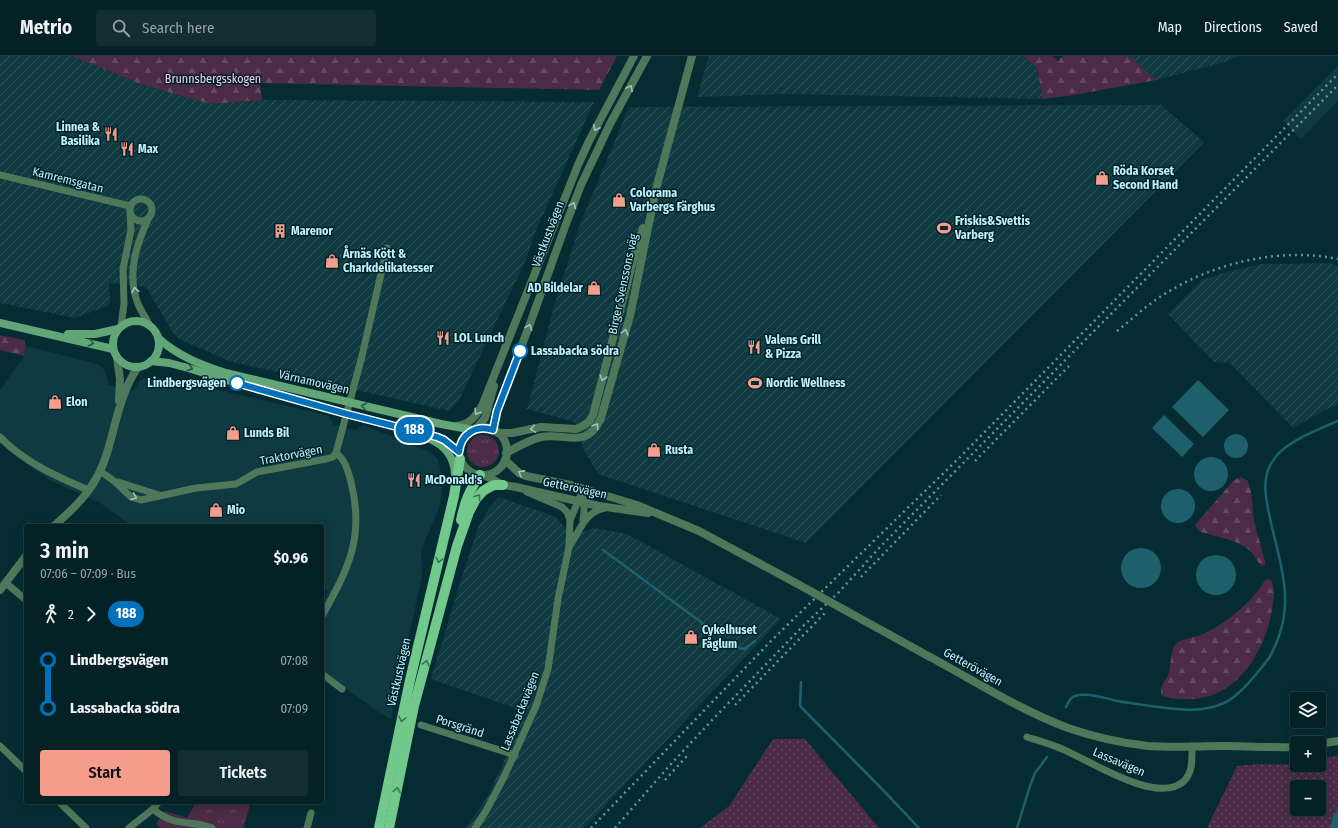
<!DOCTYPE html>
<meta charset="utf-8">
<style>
:root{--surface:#042126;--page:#122e32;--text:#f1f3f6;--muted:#97a3a7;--line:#253e43;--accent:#f49d8b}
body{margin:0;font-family:"Fira Sans Condensed",sans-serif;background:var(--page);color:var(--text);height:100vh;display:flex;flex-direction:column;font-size:15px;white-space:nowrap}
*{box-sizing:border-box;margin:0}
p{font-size:13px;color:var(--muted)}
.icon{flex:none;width:22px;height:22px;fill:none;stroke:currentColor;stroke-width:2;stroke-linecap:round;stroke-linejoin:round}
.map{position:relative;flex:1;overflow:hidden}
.sheet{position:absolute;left:24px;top:468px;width:300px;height:280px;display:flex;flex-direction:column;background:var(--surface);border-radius:4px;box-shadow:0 2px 10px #0003,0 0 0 1px var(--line)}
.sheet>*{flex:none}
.badge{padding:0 8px;border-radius:13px;font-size:14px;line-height:26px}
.controls{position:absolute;left:1290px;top:636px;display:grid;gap:8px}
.controls a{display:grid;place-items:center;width:36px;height:36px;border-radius:4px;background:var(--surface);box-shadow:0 2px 10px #0003,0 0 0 1px var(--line);font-size:20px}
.map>.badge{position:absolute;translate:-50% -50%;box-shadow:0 0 0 2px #fff}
.legs{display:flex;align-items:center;gap:6px;height:44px;padding:0 16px;font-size:13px}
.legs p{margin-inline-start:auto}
.head{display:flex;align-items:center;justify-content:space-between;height:68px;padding:0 16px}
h1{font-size:22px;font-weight:600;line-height:30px}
.cta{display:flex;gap:8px;margin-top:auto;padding:8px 16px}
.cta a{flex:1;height:46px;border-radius:4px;background:var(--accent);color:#111;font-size:16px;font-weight:600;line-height:46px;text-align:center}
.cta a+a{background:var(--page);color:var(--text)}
ul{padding:0 16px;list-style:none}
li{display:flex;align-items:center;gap:14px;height:48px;font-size:15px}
li i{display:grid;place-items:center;width:6px;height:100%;margin:0 5px;background:currentColor}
li i::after{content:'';width:10px;height:10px;margin:-5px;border:3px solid;border-radius:50%;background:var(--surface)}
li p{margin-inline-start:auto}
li:first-child i{background:linear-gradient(#0000 50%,currentColor 0)}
li:last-child i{background:linear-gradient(currentColor 50%,#0000 0)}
header{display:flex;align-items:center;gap:24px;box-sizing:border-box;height:56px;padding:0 20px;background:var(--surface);border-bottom:1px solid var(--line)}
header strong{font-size:19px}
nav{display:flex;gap:22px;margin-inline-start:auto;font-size:14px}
.search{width:280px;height:36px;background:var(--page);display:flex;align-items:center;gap:10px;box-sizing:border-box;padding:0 14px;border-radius:4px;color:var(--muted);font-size:15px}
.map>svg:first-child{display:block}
</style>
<header>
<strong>Metrio</strong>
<div class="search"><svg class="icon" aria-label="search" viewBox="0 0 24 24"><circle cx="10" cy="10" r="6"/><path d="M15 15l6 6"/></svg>Search here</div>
<nav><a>Map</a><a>Directions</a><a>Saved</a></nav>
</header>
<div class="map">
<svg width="1338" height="772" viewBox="0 0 1338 772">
<defs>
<pattern id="industrial-furrows" width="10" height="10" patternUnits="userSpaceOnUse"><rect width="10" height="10" fill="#0f3a42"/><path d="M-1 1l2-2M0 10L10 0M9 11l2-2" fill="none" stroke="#30575e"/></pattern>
<pattern id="grass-tufts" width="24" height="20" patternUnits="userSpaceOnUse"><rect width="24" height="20" fill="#4b2b46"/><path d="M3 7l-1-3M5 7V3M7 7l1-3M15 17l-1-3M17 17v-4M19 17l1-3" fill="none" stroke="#634a62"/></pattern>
<pattern id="forest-firs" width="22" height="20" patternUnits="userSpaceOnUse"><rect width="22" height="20" fill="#4b2b46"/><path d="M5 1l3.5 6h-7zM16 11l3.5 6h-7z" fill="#634a62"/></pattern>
<pattern id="park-dots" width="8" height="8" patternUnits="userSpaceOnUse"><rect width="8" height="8" fill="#4b2b46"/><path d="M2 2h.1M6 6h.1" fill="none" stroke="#634a62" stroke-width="1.8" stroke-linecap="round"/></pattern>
</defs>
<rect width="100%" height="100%" fill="#062c33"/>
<g fill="#0f3a42">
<path d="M1338,10V45L1301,83L1283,65Z"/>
<path d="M26,290L97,308L102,311L105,316L109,329L132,336L140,325L144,322L156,321L202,330L329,360L334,369L356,374L363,369L430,396L438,403L443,427L440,449L421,495L422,520L391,663L377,655L322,615V547L328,536L322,532V470H132L99,446L51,425L0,388V334L24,300Z"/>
</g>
<g fill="url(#industrial-furrows)">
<path d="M0,0H72L140,28L210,48L262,44L594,46L536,174L525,206L459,344L449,355L229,305L179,283L173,277L146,231L109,227L110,249L75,262L0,247Z"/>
<path d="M709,0H1023L1037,12L1043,43L788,38L697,41Z"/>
<path d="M1129,0H1238L1222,7L1156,24Z"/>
<path d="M1161,49L1204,86L806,487L598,418L584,394L575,366L527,353L555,247L580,168L629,51Z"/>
<path d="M1329,207L1338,210V348L1325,354L1293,372L1230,307L1214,306L1168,258L1202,224L1227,216L1262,208Z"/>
<path d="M499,441L556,461L564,471L579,477L594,472L627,478L781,563L584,772H466L486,743L502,710L524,658L512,651L431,623L459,530L478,472L489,452Z"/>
</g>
<g fill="url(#grass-tufts)">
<circle cx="483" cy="395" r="16"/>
<path d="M196,746H251L243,772H160L156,767L165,755L187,762Z"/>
</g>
<g fill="url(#forest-firs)">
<path d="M72,0H617L599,34L260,27L262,44L210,48L140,28Z"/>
<path d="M1023,0H1052L1058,5L1063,0H1129L1156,24L1074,39L1043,43L1037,12Z"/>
<path d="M0,279L24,284L26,290L24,300L0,294Z"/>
<path d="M1241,421L1248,425L1251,435L1254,465L1265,505V509L1261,510C1257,505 1254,498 1249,494C1235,482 1216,482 1199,475L1195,469L1234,424Z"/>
<path d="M1270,523C1276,531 1274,543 1272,553C1266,595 1235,645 1188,643C1178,643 1169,643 1161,639C1160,628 1165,628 1168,619C1172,610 1169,594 1177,587C1184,582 1193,582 1201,579C1223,570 1254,545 1265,524Z"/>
</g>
<g fill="url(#park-dots)" fill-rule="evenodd">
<path d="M773,683H805L879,772H700L729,750Z"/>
<path d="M1338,699V772H1207L1237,710L1259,708L1319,709V703ZM1297,731H1319V753H1297Z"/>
</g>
<g fill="#1d606c">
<path d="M1198,324L1229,354L1203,381L1172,351Z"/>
<path d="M1164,359L1194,388L1182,401L1152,372Z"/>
<circle cx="1236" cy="390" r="12"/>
<circle cx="1211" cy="418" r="17"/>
<circle cx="1178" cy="450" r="17"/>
<circle cx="1141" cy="512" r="20"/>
<circle cx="1216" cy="519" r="20"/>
<path d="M1338,751V772H1330L1333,760L1335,759Z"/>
</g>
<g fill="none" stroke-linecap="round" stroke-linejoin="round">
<g stroke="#1d606c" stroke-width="2.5">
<path d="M603,494L720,580"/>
<path d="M735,591L744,593L755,585"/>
<path d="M801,626L800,650L883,734L919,772"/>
<path d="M1066,651C1068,647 1070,641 1075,640C1086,636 1106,642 1117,645C1128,647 1139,648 1150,650C1175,653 1200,658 1224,647C1240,640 1258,616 1269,602C1274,594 1277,586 1280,577C1293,537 1278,501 1270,462C1266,444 1261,423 1272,406C1283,386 1318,374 1338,365"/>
<path d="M1017,772L1030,730L1035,717L1047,701"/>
</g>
<g stroke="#4f785a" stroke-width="7">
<path d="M0,119L130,150"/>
<circle cx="141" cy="154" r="11"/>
<path d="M149,161C137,187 126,218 138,248C141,255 146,262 150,270"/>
<path d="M121,270L124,248L123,213L131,174L130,158"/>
<path d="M0,381C25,407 56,420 88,434"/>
<path d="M100,415L114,425L131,441L141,444L196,432L236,428L257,416L326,403L333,401L336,397L362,300L387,192"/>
<path d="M118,426L159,439"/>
<path d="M577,430C585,440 585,453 583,464"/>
<path d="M570,464L580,441"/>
<path d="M569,491C580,475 584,456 605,452"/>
<path d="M6,527L26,544"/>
<path d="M322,560C348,513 365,482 351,426C348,416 346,404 336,397"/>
<path d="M322,618L342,633"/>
<path d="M421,669L515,699"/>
<path d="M1027,681C1039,685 1051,688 1062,693C1089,704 1158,750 1184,725C1193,716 1192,702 1192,690"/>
<path d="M0,690L26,715"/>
<path d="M59,746L86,772"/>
<path d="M153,753C176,772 187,763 212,772"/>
<path d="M129,772L153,753L159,746"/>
<path d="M307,772L311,757"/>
<path d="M475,772L486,755L504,721L536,650L548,613L558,543L569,491L570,464L567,456L562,451L527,436"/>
</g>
<g stroke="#4f785a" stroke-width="8">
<path d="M117,302L120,323L119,345"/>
<path d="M457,370C470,368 475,361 482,350L578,109L589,85L634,0"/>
<circle cx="483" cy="395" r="24"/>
<path d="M477,372L485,362L494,330"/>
<path d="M493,374L497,355L531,265L566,168L581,129L610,68L647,0"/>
<path d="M498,377H512L541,371L576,373C584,370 589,367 593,359L636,193L643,172"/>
<path d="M506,397C517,391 529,384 541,381C566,376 586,395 601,362L630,260L656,133L692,0"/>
<path d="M505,404L519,417L526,420L571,429L637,449L699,475L794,526"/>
<path d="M484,419L503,429L516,431L599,450L648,457"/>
<path d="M54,470C79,448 97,430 107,397C116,368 120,337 138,311"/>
<path d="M0,534L26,500"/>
<path d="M930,601C975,625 1020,654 1068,672C1094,681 1121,687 1148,690C1173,692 1199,690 1224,690C1248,690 1273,692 1297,691"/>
<path d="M1319,688L1338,685"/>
</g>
<g stroke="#62a576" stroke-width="8">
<circle cx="136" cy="288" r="23"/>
<path d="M0,267L113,293"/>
<path d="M68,278H95L118,273"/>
<path d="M158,282C178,300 201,309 226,317L441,368L473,374"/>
<path d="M151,305L169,307L188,312L230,325L347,358L437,381L444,384L459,396"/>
<path d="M430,383C445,390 454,400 455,418"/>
</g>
<g stroke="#71c98b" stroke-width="10">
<path d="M461,464C465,445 469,435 480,419"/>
<path d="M379,772L410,624L454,440L460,403"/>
<path d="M389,772L414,650L457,490L469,456L476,443L483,435L488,432L494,429H503"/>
</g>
<g stroke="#66939c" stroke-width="2.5" stroke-dasharray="2 4" stroke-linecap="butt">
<path d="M1117,275C1132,263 1147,249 1163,239C1213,207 1279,191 1338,203"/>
<path d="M975,405L1069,310"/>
<path d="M861,521L941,439"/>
<path d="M735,649L826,556"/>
<path d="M665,724L687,700"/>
<path d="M591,772L771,585L959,402L1338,18"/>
<path d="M615,772L670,709L716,660L801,572L839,536L881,490L1338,29"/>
</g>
<path stroke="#4f785a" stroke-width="8" d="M794,526L930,601"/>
</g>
<defs><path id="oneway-chevron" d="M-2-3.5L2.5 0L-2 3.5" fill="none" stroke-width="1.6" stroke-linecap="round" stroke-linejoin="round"/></defs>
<g stroke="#97c7c3">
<use href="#oneway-chevron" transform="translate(630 32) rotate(-62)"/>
<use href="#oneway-chevron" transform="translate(596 72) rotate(117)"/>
<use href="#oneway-chevron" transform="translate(573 149) rotate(-68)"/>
<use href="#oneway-chevron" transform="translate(135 234) rotate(-100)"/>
<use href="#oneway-chevron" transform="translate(529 271) rotate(-70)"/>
<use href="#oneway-chevron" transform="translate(625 276) rotate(-75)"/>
<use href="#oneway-chevron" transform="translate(603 322) rotate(105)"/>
<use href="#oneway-chevron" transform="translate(477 356) rotate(123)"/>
<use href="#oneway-chevron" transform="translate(596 370) rotate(-56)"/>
<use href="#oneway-chevron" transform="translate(533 373) rotate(171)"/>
<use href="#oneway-chevron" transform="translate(521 417) rotate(-151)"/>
<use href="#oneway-chevron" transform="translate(134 441) rotate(23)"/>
</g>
<g stroke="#275648">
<use href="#oneway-chevron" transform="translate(91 287) rotate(14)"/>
<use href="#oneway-chevron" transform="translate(190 312) rotate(16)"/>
<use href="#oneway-chevron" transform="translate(364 350) rotate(-167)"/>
</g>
<g stroke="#38765a">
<use href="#oneway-chevron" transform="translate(478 441) rotate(-53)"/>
<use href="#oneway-chevron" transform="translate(439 504) rotate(103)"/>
<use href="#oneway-chevron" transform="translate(426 607) rotate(-75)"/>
<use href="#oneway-chevron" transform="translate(402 663) rotate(102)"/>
<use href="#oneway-chevron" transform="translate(397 734) rotate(-79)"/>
</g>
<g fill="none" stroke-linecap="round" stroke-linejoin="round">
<defs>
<path id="line-1" d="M237,327L347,358L437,381L444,384L459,396C461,378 476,368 493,374L497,355L520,295"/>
</defs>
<use href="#line-1" stroke="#fff" stroke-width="9"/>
<use href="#line-1" stroke="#0072bc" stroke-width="6"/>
</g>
<defs>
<symbol id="restaurant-bare" viewBox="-9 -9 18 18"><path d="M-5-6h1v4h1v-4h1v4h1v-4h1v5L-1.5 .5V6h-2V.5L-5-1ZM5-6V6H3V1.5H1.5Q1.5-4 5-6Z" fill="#f49d8b" stroke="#002229" stroke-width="2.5" paint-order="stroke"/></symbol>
<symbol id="shop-bare" viewBox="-9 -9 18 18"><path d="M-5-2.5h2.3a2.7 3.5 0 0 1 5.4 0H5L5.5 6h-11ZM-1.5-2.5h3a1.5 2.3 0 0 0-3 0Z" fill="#f49d8b" stroke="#002229" stroke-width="2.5" paint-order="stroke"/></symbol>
<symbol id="stadium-bare" viewBox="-9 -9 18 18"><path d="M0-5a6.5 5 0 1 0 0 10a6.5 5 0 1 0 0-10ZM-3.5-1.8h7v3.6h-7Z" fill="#f49d8b" stroke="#002229" stroke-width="2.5" paint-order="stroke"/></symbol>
<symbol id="building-bare" viewBox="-9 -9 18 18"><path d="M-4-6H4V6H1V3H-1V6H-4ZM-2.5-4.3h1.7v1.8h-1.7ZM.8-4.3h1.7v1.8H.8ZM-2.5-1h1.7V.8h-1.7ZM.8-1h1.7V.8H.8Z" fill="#f49d8b" stroke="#002229" stroke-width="2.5" paint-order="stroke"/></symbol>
</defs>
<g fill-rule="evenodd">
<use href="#restaurant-bare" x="101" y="68" width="20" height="20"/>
<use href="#restaurant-bare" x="117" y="83" width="20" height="20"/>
<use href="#shop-bare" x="1092" y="112" width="20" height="20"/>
<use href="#shop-bare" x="609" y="134" width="20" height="20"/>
<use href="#stadium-bare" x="934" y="162" width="20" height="20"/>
<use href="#building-bare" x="270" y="165" width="20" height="20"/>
<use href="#shop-bare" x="322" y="195" width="20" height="20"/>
<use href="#shop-bare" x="584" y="222" width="20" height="20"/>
<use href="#restaurant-bare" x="433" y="272" width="20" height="20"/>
<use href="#restaurant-bare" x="744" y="281" width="20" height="20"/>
<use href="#stadium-bare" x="745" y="317" width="20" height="20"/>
<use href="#shop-bare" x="45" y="336" width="20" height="20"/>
<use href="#shop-bare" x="223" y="367" width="20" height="20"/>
<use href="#shop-bare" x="644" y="384" width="20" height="20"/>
<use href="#restaurant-bare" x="404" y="414" width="20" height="20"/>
<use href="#shop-bare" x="206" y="444" width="20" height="20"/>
<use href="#shop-bare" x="681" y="571" width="20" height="20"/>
</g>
<g fill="#fff" stroke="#0072bc" stroke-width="2">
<circle cx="520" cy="295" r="7"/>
<circle cx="237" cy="327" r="7"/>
</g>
<g text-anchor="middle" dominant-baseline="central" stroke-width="3" stroke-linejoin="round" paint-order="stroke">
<g font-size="12" fill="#f8ccf0" stroke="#002229">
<text x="213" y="23">Brunnsbergsskogen</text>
</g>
<g font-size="12" font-weight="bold" fill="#bef1fc" stroke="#002229" text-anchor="start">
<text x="100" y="71" text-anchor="end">Linnea &amp;<tspan x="100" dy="14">Basilika</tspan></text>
<text x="138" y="93">Max</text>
<text x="1113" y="115">Röda Korset<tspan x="1113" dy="14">Second Hand</tspan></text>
<text x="630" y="137">Colorama<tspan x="630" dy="14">Varbergs Färghus</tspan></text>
<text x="955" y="165">Friskis&amp;Svettis<tspan x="955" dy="14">Varberg</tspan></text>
<text x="291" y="175">Marenor</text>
<text x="343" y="198">Årnäs Kött &amp;<tspan x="343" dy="14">Charkdelikatesser</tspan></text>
<text x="583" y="232" text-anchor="end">AD Bildelar</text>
<text x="454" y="282">LOL Lunch</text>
<text x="765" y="284">Valens Grill<tspan x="765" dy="14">&amp; Pizza</tspan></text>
<text x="766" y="327">Nordic Wellness</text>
<text x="66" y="346">Elon</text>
<text x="244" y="377">Lunds Bil</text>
<text x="665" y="394">Rusta</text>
<text x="425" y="424">McDonald's</text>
<text x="227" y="454">Mio</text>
<text x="702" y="574">Cykelhuset<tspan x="702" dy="14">Fåglum</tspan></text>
</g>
<g font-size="12" fill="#bef1fc" stroke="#002229">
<text transform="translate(68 124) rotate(14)">Kamremsgatan</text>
<text transform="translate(548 178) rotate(-69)">Västkustvägen</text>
<text transform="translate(623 228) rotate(-78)">Birger Svenssons väg</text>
<text transform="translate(314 326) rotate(13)">Värnamovägen</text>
<text transform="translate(291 399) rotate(-11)">Traktorvägen</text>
<text transform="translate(575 432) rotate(12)">Getterövägen</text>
<text transform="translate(973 611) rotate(29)">Getterövägen</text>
<text transform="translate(399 616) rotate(-77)">Västkustvägen</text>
<text transform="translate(520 655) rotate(-68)">Lassabackavägen</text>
<text transform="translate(460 670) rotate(18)">Porsgränd</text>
<text transform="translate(1119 706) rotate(23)">Lassavägen</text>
</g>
<g font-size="12" font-weight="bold" fill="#bef1fc" stroke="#002229" text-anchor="start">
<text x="531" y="295">Lassabacka södra</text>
<text x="226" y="327" text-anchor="end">Lindbergsvägen</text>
</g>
</g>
</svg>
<div class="controls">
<a><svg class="icon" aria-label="layers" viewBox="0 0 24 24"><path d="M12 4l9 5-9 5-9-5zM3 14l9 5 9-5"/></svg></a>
<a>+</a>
<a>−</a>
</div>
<b class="badge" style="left:414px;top:374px;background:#0072bc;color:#fff">188</b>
<section class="sheet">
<div class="head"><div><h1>3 min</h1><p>07:06 – 07:09 · Bus</p></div><b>$0.96</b></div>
<div class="legs"><svg class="icon" aria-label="walk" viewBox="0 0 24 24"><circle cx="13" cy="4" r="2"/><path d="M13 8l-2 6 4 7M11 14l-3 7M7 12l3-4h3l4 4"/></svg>2<svg class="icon" aria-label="forward" viewBox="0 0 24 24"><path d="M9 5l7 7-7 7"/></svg><b class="badge" style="background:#0072bc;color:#fff">188</b></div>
<ul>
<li><i style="color:#0072bc"></i><b>Lindbergsvägen</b><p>07:08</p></li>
<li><i style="color:#0072bc"></i><b>Lassabacka södra</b><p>07:09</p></li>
</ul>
<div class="cta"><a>Start</a><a>Tickets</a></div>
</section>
</div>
